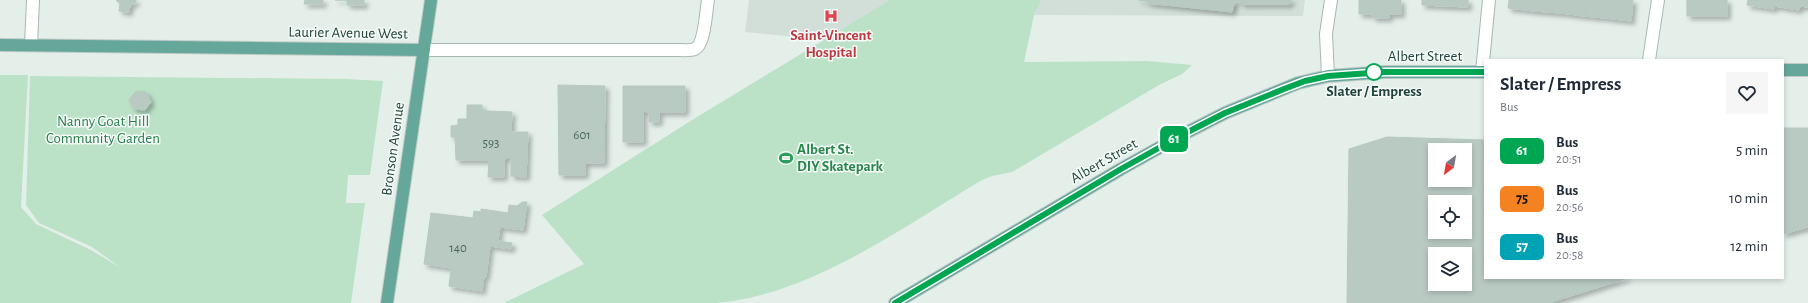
<!DOCTYPE html>
<style>
:root{--surface:#fff;--page:#f6f6f7;--text:#1f2937;--muted:#747a83}
body{margin:0;font-family:"Alegreya Sans",sans-serif;background:var(--page);color:var(--text);height:100vh;display:flex;flex-direction:column;font-size:15px;white-space:nowrap}
*{box-sizing:border-box;margin:0}
p{font-size:13px;color:var(--muted)}
.icon{flex:none;width:22px;height:22px;fill:none;stroke:currentColor;stroke-width:2;stroke-linecap:round;stroke-linejoin:round}
.map{position:relative;flex:1;overflow:hidden}
.side{position:absolute;left:1484px;top:59px;width:300px;height:220px;display:flex;flex-direction:column;background:var(--surface);border-radius:0px;box-shadow:0 2px 6px #0003}
.side>*{flex:none}
.badge{padding:0 8px;border-radius:6px;font-size:14px;line-height:26px}
.needle{width:26px;rotate:211deg}
.tools{position:absolute;left:1428px;top:143px;display:grid;gap:8px}
.tools a{display:grid;place-items:center;width:44px;height:44px;border-radius:0px;background:var(--surface);box-shadow:0 2px 6px #0003;font-size:20px}
.map>.badge{position:absolute;translate:-50% -50%;box-shadow:0 0 0 2px #fff}
.round{display:grid;place-items:center;flex:none;width:42px;height:42px;border-radius:0px;background:var(--page)}
.overview{display:flex;align-items:center;justify-content:space-between;height:68px;padding:0 16px}
h1{font-size:19px;font-weight:700;line-height:30px}
ul{padding:0;list-style:none}
li{display:flex;align-items:center;gap:12px;height:48px;padding:0 16px}
li div{flex:1}
li b{display:block;font-size:15px}
li em{font-style:normal}
li .badge{min-width:44px;font-weight:700;text-align:center}
.map>svg:first-child{display:block}
</style>
<div class="map">
<svg width="1808" height="303" viewBox="0 0 1808 303">
<defs>
<filter id="shadow"><feDropShadow dx="3.5" dy="3.5" stdDeviation="2" flood-color="#0004"/></filter>
</defs>
<rect width="100%" height="100%" fill="#e4efea"/>
<g fill="#d2dfd9">
<path d="M749,0H929L887,46L745,32Z"/>
<path d="M1041,0H1305L1303,16L1034,15Z"/>
</g>
<g fill="#bbe2c7">
<path d="M890,0H1041L1034,15L1024,62L1147,61L1192,65L1182,74L1159,85L1012,172L992,176L982,180C903,227 811,295 717,303H504L584,264L542,215L692,120Z"/>
<path d="M0,75H28L21,207L36,224L91,250L121,268L92,247L39,223L26,205L30,76L347,79L383,81L370,175H348L346,203H365L351,303H0Z"/>
</g>
<g fill="#b9cac3" stroke="#b6c9c2" fill-rule="evenodd" filter="url(#shadow)">
<path d="M116,0H136V2L130,5L129,12L119,11L120,4Z"/>
<path d="M305,0H323V4H304Z"/>
<path d="M335,0H364V5H347V0Z"/>
<path d="M1138,0H1292L1289,4H1242L1239,1H1235L1232,12L1147,3V1Z"/>
<path d="M1359,0H1381V18H1373L1372,14H1359Z"/>
<path d="M1381,0H1401V14H1389V18H1381Z"/>
<path d="M1422,0H1445V6L1422,5Z"/>
<path d="M1445,0H1468V7L1445,6Z"/>
<path d="M1509,0H1535L1534,11L1508,8Z"/>
<path d="M1535,0H1563L1561,13L1534,11Z"/>
<path d="M1563,0H1586L1584,16L1561,13Z"/>
<path d="M1586,0H1607L1605,18L1584,16Z"/>
<path d="M1607,0H1633L1631,21L1605,18Z"/>
<rect x="1687" y="0" width="40" height="3"/>
<path d="M1748,0H1808V7L1800,6L1799,10L1774,6V9L1747,5Z"/>
<rect x="1687" y="3" width="40" height="13"/>
<path d="M558,85L605,86L604,163H585V175H559Z"/>
<path d="M623,86H685V112H659V122H649V112L643,111V142H623Z"/>
<path d="M136,91L146,92L151,102L145,110L134,109L129,100Z"/>
<path d="M467,105H482V110L487,111L512,112L511,132H528L526,177L511,176V157L504,159V177H488L489,160H456L455,137H451V126L458,125V119H467Z"/>
<path d="M1783,128H1808V227L1783,234Z"/>
<path d="M1387,137L1485,140V278H1628L1548,303H1347L1349,149ZM1435,150H1465V180H1435ZM1435,202H1465V232H1435ZM1435,254H1465V284H1435Z"/>
<path d="M522,202H527L523,230L500,227L498,241L512,243L511,249L490,246L486,277L484,276L482,291L449,286L451,268L424,264L431,213L473,218L474,211L481,212V209L508,213L509,205L517,206Z"/>
</g>
<g fill="none" stroke-linecap="round" stroke-linejoin="round">
<defs>
<g id="minor">
<path d="M31,45L33,0"/>
<path d="M424,50H676C681,50 690,51 695,49C705,44 706,10 708,0"/>
<path d="M1649,60L1658,0"/>
<path d="M1482,72L1489,0"/>
<path d="M1328,76L1326,34L1331,0"/>
</g>
<g id="major">
<path d="M0,45L424,50"/>
<path d="M1783,70H1808"/>
<path d="M387,303L431,0"/>
<path d="M895,303L1121,169L1182,135L1225,113L1298,83L1328,76L1385,72H1485"/>
</g>
</defs>
<use href="#minor" stroke="#a6b8b2" stroke-width="14"/>
<use href="#major" stroke="#c1cac8" stroke-width="14"/>
<use href="#minor" stroke="#fff" stroke-width="12"/>
<use href="#major" stroke="#65a899" stroke-width="12"/>
</g>
<g fill="none" stroke-linecap="round" stroke-linejoin="round">
<defs>
<path id="line" d="M895,303L1121,169L1182,135L1225,113L1284,89L1305,81L1328,76L1385,72H1485"/>
</defs>
<use href="#line" stroke="#fff" stroke-width="9"/>
<use href="#line" stroke="#00a651" stroke-width="6"/>
</g>
<defs>
<symbol id="hospital-bare" viewBox="-9 -9 18 18"><path d="M-5-5h3v3.5h4V-5h3V5h-3V1.5h-4V5h-3Z" fill="#e0444e" stroke="#f5fbf8" stroke-width="2.5" paint-order="stroke"/></symbol>
<symbol id="stadium-bare" viewBox="-9 -9 18 18"><path d="M0-5a6.5 5 0 1 0 0 10a6.5 5 0 1 0 0-10ZM-3.5-1.8h7v3.6h-7Z" fill="#2e9e5b" stroke="#f5fbf8" stroke-width="2.5" paint-order="stroke"/></symbol>
</defs>
<g fill-rule="evenodd">
<use href="#hospital-bare" x="821" y="6" width="20" height="20"/>
<use href="#stadium-bare" x="776" y="148" width="20" height="20"/>
</g>
<circle fill="#fff" stroke="#00a651" stroke-width="2" cx="1374" cy="72" r="8"/>
<g text-anchor="middle" dominant-baseline="central" stroke-width="3" stroke-linejoin="round" paint-order="stroke">
<g font-size="13" fill="#47655d">
<text x="582" y="135">601</text>
<text x="491" y="143">593</text>
<text x="458" y="248">140</text>
</g>
<g font-size="15" fill="#21433b" stroke="#f5fbf8">
<text transform="translate(348 33) rotate(1)">Laurier Avenue West</text>
<text x="1425" y="56">Albert Street</text>
<text transform="translate(393 149) rotate(-82)">Bronson Avenue</text>
<text transform="translate(1104 161) rotate(-30)">Albert Street</text>
</g>
<g font-size="15" font-weight="bold" fill="#be3a42" stroke="#f5fbf8">
<text x="831" y="35">Saint-Vincent<tspan x="831" dy="17">Hospital</tspan></text>
</g>
<g font-size="15" font-weight="bold" fill="#21433b" stroke="#f5fbf8">
<text x="1374" y="91">Slater / Empress</text>
</g>
<g font-size="15" fill="#277e4b" stroke="#f5fbf8">
<text x="103" y="121">Nanny Goat Hill<tspan x="103" dy="17">Community Garden</tspan></text>
</g>
<g font-size="15" font-weight="bold" fill="#27864d" stroke="#f5fbf8" text-anchor="start">
<text x="797" y="149">Albert St.<tspan x="797" dy="17">DIY Skatepark</tspan></text>
</g>
</g>
</svg>
<div class="tools">
<a><svg class="needle" viewBox="-14 -14 28 28"><path d="M0-13l5 13h-10z" fill="#e53935"/><path d="M0 13l5-13h-10z" fill="#747a83"/></svg></a>
<a><svg class="icon" aria-label="locate" viewBox="0 0 24 24"><circle cx="12" cy="12" r="6"/><path d="M12 2v4M12 18v4M2 12h4M18 12h4"/></svg></a>
<a><svg class="icon" aria-label="layers" viewBox="0 0 24 24"><path d="M12 4l9 5-9 5-9-5zM3 14l9 5 9-5"/></svg></a>
</div>
<b class="badge" style="left:1174px;top:139px;background:#00a651;color:#fff">61</b>
<section class="side">
<div class="overview"><div><h1>Slater / Empress</h1><p>Bus</p></div><a class="round"><svg class="icon" aria-label="heart" viewBox="0 0 24 24"><path d="M12 20l-8-8c-3-5 5-10 8-4 3-6 11-1 8 4z"/></svg></a></div>
<ul>
<li><span class="badge" style="background:#00a651;color:#fff">61</span><div><b>Bus</b><p>20:51</p></div><em>5 min</em></li>
<li><span class="badge" style="background:#f58220;color:#111">75</span><div><b>Bus</b><p>20:56</p></div><em>10 min</em></li>
<li><span class="badge" style="background:#00a3b4;color:#fff">57</span><div><b>Bus</b><p>20:58</p></div><em>12 min</em></li>
</ul>
</section>
</div>
